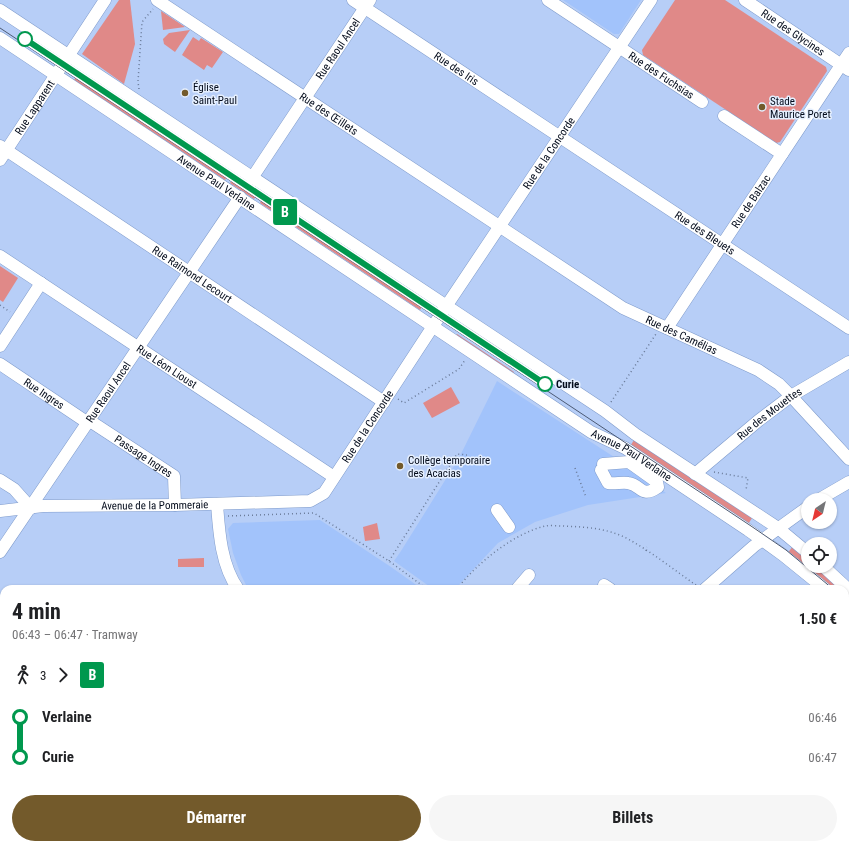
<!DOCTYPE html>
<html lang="fr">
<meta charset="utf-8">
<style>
:root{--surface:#fff;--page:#f6f6f6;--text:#202124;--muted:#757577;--accent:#735a2b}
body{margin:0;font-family:"Roboto Condensed",sans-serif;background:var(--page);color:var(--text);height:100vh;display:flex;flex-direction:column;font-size:15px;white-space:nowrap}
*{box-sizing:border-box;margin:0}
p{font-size:13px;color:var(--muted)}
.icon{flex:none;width:22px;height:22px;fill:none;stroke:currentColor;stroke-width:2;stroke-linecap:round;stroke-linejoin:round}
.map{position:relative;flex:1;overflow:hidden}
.sheet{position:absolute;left:0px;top:585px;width:849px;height:264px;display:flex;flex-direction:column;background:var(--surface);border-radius:12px 12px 0 0;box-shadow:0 1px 3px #0004}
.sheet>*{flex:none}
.badge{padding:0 8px;border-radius:3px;font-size:14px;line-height:26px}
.needle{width:26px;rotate:215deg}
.controls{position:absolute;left:801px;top:493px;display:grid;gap:8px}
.controls a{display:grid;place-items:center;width:36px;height:36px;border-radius:50%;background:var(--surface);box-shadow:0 1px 3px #0004;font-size:20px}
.map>.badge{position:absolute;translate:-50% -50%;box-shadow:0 0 0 2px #fff}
.legs{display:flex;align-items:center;gap:6px;height:44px;padding:0 12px;font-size:13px}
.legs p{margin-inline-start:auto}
.headline{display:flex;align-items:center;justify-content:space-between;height:68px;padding:0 12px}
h1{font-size:22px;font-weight:700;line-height:30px}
.primary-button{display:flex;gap:8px;margin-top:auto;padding:8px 12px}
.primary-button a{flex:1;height:46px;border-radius:24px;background:var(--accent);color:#fff;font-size:16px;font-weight:700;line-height:46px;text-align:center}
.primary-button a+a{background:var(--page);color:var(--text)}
ul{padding:0 12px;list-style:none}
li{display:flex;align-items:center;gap:14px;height:40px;font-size:15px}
li i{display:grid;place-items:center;width:6px;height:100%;margin:0 5px;background:currentColor}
li i::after{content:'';width:10px;height:10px;margin:-5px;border:3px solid;border-radius:50%;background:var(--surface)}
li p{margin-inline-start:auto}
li:first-child i{background:linear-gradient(#0000 50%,currentColor 0)}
li:last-child i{background:linear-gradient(currentColor 50%,#0000 0)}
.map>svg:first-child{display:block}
</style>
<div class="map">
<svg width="849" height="849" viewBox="0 0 849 849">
<rect width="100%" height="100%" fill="#b7cef7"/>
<g fill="#a2c3fb">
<path d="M563,0H641L619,34H614Z"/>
<path d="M497,381L628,466L666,493L588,505L535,522L498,543L455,589H433L394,561L401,551L459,458Z"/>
<path d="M320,520L391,567L422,589H248L241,575L233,553L228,529L233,523Z"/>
</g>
<g fill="#e08988">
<path d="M119,0H130L135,44L124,84L82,54Z"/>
<path d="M675,0H725L826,67L827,71L780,142L776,143L643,55L642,50Z"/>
<path d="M161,11L185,27L163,30Z"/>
<path d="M190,30L175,52L164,44L163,39L169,33Z"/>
<path d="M193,37L199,41L201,38L223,52L212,68L207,65L204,70L182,55Z"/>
<path d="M79,72L230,173L225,180L74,80Z"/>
<path d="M235,176L259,192L254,199L230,183Z"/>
<path d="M264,195L425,302L420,310L260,203Z"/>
<path d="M0,266L18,278L3,302L0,300Z"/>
<path d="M464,322L522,360L519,364L462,326Z"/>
<path d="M457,334L514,372L512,375L454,337Z"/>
<path d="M451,387L460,403L432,418L423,403Z"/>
<path d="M634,440L752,518L747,526L629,448Z"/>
<path d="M377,523L380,539L365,541L363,527Z"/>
<path d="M793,546L808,559V566H817L842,589H829L787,554Z"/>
<path d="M204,558V567H178V559Z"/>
</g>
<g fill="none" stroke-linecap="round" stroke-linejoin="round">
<defs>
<g id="minor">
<path id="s1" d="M157,0L623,308L758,370L779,384L791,396L849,459"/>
<path id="s2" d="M353,0L849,328"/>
<path id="s3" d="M548,0L702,102"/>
<path id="s4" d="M745,0L849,70"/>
<path d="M0,10L605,411L635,434L778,528L808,553"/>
<path id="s5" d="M0,38L591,432L625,448L748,530L783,555L825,589"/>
<path d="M724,116L782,154"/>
<path id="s6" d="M0,146L384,402"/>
<path id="s7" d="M0,160L105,0"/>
<path id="s8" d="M252,178L370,0"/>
<path id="s9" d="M0,256L334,477"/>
<path id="s10" d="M667,328L849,53"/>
<path d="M0,346L41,283"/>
<path id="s11" d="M0,364L88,423"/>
<path id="s12" d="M90,421L174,476L175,505"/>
<path d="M601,470L608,483C615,484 622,482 628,483C642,485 641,499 658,487L657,482L629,462L603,464"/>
<path id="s13" d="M695,474L758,421L791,396L849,362"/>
<path d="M0,480L14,489L31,508"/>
<path d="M818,500L849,482"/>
<path d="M217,504C219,532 221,565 238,589"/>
<path d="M497,510L509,527"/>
<path id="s14" d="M0,511L43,506L175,505L310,501L324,493L441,314L651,0"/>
<path id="s15" d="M0,552L240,197"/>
<path d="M823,566L849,590"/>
<path d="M604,585L610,589"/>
<path d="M517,589L529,575"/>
<path d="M705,589L754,546L808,507"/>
<path d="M845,609L849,613"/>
<path d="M0,628H4"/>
<path d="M0,653L4,658"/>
<path d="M845,742L849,740"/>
<path d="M0,791L4,792"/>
<path d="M845,831L849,829"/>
<path d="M119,845L121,849"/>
<path d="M279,845L280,849"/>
<path d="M313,845L332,849"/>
<path d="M499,845L505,849"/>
<path d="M717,845L719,849"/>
<path d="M547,849L573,845"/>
<path d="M809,849L817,845"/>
</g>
</defs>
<use href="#minor" stroke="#7f9bcb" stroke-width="13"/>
<g stroke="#6a7b99" stroke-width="1.5" stroke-dasharray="1 3" stroke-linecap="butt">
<path d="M139,89L138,82L142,22L153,9"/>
<path d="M0,305L10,312"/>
<path d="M398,399L404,403L459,369L465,360"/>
<path d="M611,402L656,334"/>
<path d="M575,468L586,497"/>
<path d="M714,472L748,478L746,490"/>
<path d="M228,516L314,513L389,561L427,589"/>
<path d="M646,551L647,547"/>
<path d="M389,561L457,454L467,455"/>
<path d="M457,589C477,563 513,534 545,526C550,525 557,526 563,526C585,527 608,528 628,539C652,552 674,570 696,585"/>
</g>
<use href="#minor" stroke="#fff" stroke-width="12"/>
<g stroke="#4b5973" stroke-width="1">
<path d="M0,28L751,526L786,550L833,589"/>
<path d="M845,601L849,605"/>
</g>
</g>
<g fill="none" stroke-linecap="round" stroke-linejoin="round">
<defs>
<path id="line-1" d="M25,39L545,384"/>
</defs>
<use href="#line-1" stroke="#fff" stroke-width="9"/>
<use href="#line-1" stroke="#00984e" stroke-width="6"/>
</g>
<g fill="#fff" stroke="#00984e" stroke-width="2">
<circle cx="25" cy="39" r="7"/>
<circle cx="545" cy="384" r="7"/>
</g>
<g fill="#735a2b" stroke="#e5effe" stroke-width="1.5">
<circle cx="185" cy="93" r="4"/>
<circle cx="762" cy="107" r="4"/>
<circle cx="400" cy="466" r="4"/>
</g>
<g text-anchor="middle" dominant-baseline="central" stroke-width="3" stroke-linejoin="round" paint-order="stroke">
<g font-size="11" fill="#030b1b" stroke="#e5effe">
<text stroke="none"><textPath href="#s4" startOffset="58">Rue des Glycines</textPath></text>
<text stroke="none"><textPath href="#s8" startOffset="155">Rue Raoul Ancel</textPath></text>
<text stroke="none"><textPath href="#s2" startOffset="124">Rue des Iris</textPath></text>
<text stroke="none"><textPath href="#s3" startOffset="136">Rue des Fuchsias</textPath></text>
<text stroke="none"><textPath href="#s7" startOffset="63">Rue Lapparent</textPath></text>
<text stroke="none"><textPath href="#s1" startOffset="206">Rue des Œillets</textPath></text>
<text stroke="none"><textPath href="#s14" startOffset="734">Rue de la Concorde</textPath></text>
<text stroke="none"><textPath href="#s5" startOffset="260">Avenue Paul Verlaine</textPath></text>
<text stroke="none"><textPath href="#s10" startOffset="152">Rue de Balzac</textPath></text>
<text stroke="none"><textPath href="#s2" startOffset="422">Rue des Bleuets</textPath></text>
<text stroke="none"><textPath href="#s6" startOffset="231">Rue Raimond Lecourt</textPath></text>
<text stroke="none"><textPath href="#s1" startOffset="623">Rue des Camélias</textPath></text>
<text stroke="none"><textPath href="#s9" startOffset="200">Rue Léon Lioust</textPath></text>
<text stroke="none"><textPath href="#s15" startOffset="193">Rue Raoul Ancel</textPath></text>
<text stroke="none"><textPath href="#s11" startOffset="53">Rue Ingres</textPath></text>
<text stroke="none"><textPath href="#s13" startOffset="96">Rue des Mouettes</textPath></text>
<text stroke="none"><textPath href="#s14" startOffset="406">Rue de la Concorde</textPath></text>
<text stroke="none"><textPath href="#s5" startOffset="757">Avenue Paul Verlaine</textPath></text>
<text stroke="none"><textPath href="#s12" startOffset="64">Passage Ingres</textPath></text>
<text stroke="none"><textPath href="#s14" startOffset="155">Avenue de la Pommeraie</textPath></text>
</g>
<g font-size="11" fill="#030b1b" stroke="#e5effe" text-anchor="start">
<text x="193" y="87">Église<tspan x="193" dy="13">Saint-Paul</tspan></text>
<text x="770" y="101">Stade<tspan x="770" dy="13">Maurice Poret</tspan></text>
<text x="408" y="460">Collège temporaire<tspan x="408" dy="13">des Acacias</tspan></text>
</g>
<g font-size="11" font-weight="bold" fill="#030b1b" stroke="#e5effe" text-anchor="start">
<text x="556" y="384">Curie</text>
</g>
</g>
</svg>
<div class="controls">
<a><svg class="needle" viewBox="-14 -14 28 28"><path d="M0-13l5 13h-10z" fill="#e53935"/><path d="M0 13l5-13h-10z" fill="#757577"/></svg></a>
<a><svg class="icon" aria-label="locate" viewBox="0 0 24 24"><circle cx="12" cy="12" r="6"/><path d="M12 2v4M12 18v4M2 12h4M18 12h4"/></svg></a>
</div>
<b class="badge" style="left:285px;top:212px;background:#00984e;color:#fff">B</b>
<section class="sheet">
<div class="headline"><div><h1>4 min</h1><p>06:43 – 06:47 · Tramway</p></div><b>1.50 €</b></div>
<div class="legs"><svg class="icon" aria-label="walk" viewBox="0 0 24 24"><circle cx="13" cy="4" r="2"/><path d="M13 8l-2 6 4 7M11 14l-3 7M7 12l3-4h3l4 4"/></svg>3<svg class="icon" aria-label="forward" viewBox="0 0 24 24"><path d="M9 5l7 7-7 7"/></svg><b class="badge" style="background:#00984e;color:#fff">B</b></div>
<ul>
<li><i style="color:#00984e"></i><b>Verlaine</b><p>06:46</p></li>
<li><i style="color:#00984e"></i><b>Curie</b><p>06:47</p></li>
</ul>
<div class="primary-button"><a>Démarrer</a><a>Billets</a></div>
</section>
</div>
